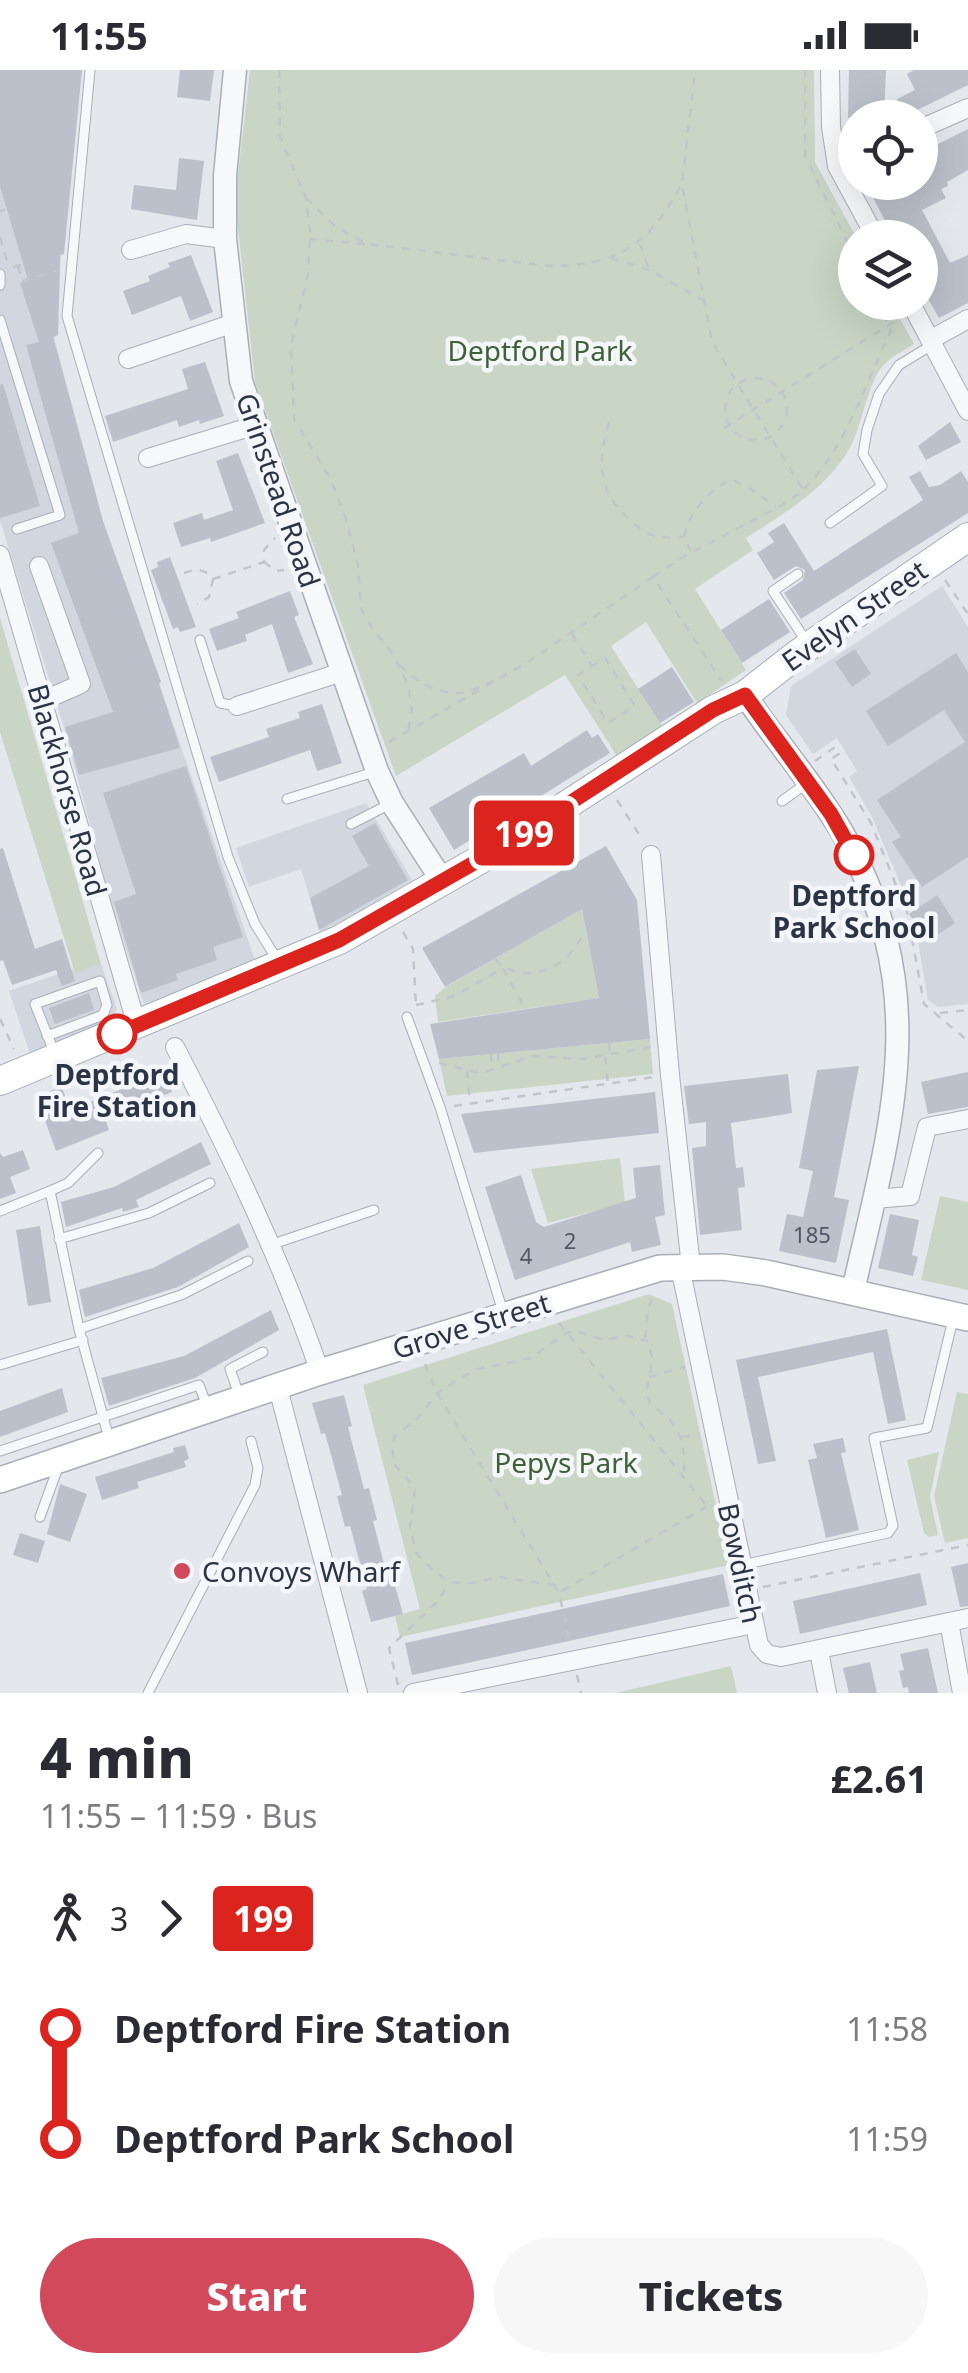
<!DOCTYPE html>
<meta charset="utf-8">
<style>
:root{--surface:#fff;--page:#f7f7f7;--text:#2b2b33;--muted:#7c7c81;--accent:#d1495b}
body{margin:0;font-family:"Noto Sans",sans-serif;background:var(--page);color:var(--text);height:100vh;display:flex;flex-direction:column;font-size:38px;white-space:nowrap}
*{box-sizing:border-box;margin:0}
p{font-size:32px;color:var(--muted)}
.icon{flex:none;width:55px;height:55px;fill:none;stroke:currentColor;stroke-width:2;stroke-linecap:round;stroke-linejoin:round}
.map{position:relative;height:1623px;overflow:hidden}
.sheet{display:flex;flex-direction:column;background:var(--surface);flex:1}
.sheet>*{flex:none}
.badge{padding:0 20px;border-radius:8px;font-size:35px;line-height:65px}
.controls{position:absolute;left:838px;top:30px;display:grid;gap:20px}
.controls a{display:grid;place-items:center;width:100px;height:100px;border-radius:50%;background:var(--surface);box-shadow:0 10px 40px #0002;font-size:50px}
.map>.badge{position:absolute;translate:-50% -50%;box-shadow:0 0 0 5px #fff}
.legs{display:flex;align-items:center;gap:15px;height:110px;padding:0 40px;font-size:32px}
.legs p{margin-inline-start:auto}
.summary{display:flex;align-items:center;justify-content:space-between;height:170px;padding:0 40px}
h1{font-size:55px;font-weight:800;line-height:75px}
.cta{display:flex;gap:20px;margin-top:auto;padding:20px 40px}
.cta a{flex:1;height:115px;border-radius:60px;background:var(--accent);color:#fff;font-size:40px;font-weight:800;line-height:115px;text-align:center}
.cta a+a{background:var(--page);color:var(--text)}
ul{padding:0 40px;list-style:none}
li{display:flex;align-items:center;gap:35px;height:110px;font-size:38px}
li i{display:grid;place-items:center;width:15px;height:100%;margin:0 12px;background:currentColor}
li i::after{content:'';width:25px;height:25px;margin:-12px;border:8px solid;border-radius:50%;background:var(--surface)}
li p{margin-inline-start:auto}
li:first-child i{background:linear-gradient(#0000 50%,currentColor 0)}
li:last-child i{background:linear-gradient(currentColor 50%,#0000 0)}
.status{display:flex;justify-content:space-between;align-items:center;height:70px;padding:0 50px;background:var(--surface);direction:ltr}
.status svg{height:28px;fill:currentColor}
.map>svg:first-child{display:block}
</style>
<div class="status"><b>11:55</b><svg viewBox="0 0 49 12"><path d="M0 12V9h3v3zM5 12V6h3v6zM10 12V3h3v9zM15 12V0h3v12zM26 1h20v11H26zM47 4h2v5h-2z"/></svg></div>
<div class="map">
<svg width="968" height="1623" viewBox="0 0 968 1623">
<rect width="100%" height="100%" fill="#e4e7ec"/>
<g fill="#d2d6de">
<path d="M0,0L61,184L58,265L54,267L104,454L256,893L144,935L111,833L63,654L0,450Z"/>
<path d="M942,516L968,557V934L938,937L928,930L913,843L872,747L849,707L857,701L837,668L813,684L786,645L791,616Z"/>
<path d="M366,733L412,810L321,864L301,799L249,817L236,778Z"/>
<path d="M101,894L117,939L109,951L30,984L9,921L73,899L75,902Z"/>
</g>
<g fill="#c9d6c5">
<path d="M250,0H814L815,92L856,167L855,232L891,233L914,274C903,281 890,287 882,297C869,311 862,354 851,376C828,418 785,443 746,468L753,480L695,519L746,600L697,633L646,552L611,576L662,656L617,686L565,605L396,706L255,312L235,131Z"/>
<path d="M0,548L101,894L75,903L0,662Z"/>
<path d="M582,839L599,928L438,952L435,926L446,917Z"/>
<path d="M650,969L653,1004L447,1026L439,989Z"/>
<path d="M620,1088L625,1133L548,1153L531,1099Z"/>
<path d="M940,1126L968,1132V1220L921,1210Z"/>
<path d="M649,1224L672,1234L729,1495L400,1567L395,1546L420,1539L363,1315Z"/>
<path d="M957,1322L968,1324V1468L945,1473L934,1426Z"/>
<path d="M939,1382L930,1427L938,1465L929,1467L924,1463L907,1390Z"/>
<path d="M731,1596L737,1623H616Z"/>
</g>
<g fill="#bbc0ca">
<path d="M0,0H82L64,184L60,185L58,265L53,267L103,451L161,612L159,614L180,678L79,705L65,657L113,642L51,473L79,463L26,275L39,272L20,213L28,210L0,116Z"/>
<path d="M180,0H214L210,31L177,27Z"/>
<path d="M849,0H886L884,48H848Z"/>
<path d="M914,0H968V15L905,46L897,29L915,20L907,4Z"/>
<path d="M968,59V100L947,112L948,116L941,119L946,128L922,140L950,193L968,185V233L939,248L920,214V168H894L865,112H920V83Z"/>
<path d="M179,88L204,91L197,150L131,139L134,115L176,120Z"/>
<path d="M191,185L213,242L190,251L181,226L132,245L123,221L150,211L148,206L170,197L168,193Z"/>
<path d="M205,292L224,346L200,354L199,350L179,357L177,350L113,372L105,346L188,319L182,299Z"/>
<path d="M3,314L40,436L0,448V315Z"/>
<path d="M950,352L961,372L926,390L918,376Z"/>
<path d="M238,383L265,453L211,472L210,468L181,477L173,453L202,443L204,450L233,440L216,391Z"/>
<path d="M920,401L929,417L940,415L961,401L968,412V443L801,549L784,523L803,510L805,500L796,496L774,510L757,483L774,472L768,463L784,453L814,501L923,430L909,407Z"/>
<path d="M170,487L196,557L180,562L178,557L173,559L151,500L158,497L157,492Z"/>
<path d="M290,521L299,545L294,547L313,594L288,603L272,554L245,565L247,571L217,581L209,559L239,548L236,542Z"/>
<path d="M769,529L790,562L742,593L721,560Z"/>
<path d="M855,579L871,604L852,617L835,592Z"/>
<path d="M956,583L968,602V787L922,817L892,772L901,767L877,730L965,672L944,640L888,676L866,641Z"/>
<path d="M672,597L694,632L660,653L638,619Z"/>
<path d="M322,634L342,693L317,701L310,680L219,712L210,687L269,667L266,659L300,648L298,642Z"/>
<path d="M587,660L592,668L598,664L610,683L454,780L429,738L524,683L531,696Z"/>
<path d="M186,696L243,867L213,877L217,890L176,904L178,910L141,923L114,832L136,824L103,723Z"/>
<path d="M375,753L408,810L319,860L310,828L369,796L352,766Z"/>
<path d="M606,776L637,830L650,969L439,989L430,954L599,928L582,839L445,917L422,878Z"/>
<path d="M3,778L35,879L62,869L75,911L62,916L56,900L12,915L3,890L0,891V779Z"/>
<path d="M937,825L955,853L927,872L909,844Z"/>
<path d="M89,923L94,940L55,954L49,938Z"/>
<path d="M859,996L834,1127L849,1130L836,1193L779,1181L787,1144L803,1147L813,1101L799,1098L817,1000Z"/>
<path d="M164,1002L172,1022L105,1049L109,1060L56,1081L36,1026L62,1017L70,1040Z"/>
<path d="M968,1002V1037L928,1044L921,1012Z"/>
<path d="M788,1004L792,1043L731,1053L736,1098L743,1097L745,1117L738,1118L742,1160L700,1165L692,1078L706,1076V1052L689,1054L684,1016Z"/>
<path d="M655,1022L659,1063L474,1083L461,1044Z"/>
<path d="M201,1072L211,1094L136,1130L139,1137L123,1142L122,1138L66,1157L61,1132L114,1117Z"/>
<path d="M23,1080L30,1099L10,1107L16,1123L0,1129V1083L3,1087Z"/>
<path d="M660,1095L665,1145L655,1147L661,1175L632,1182L630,1172L515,1210L485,1117L521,1105L536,1152L544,1157L636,1128L633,1098Z"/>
<path d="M890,1144L919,1150L912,1185L918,1187L913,1206L878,1198Z"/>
<path d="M239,1153L249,1177L178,1217L85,1247L79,1220L153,1198Z"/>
<path d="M40,1156L51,1232L28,1236L16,1160Z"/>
<path d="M271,1240L279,1260L195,1308L109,1336L101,1308L184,1286Z"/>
<path d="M887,1259L906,1350L888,1354L873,1282L758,1307L776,1391L758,1394L736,1290Z"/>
<path d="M62,1318L68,1342L0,1367V1341Z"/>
<path d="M344,1325L352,1356L348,1357L364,1419L369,1418L377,1450L373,1451L389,1513L394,1512L403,1544L371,1552L362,1521L367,1519L350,1456L345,1457L337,1426L342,1425L325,1363L321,1364L312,1333Z"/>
<path d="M843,1368L846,1382L841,1383L859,1460L826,1468L808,1390L817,1388L813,1374Z"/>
<path d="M185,1375L189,1389L184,1391L186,1397L137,1412L139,1418L102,1430L95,1407L174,1382L173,1378Z"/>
<path d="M60,1414L87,1424L70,1472L47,1464Z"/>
<path d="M20,1463L45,1471L38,1493L13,1485Z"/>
<path d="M968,1493V1536L960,1537L951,1497Z"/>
<path d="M920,1503L927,1535L800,1564L793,1531Z"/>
<path d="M723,1504L730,1536L412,1605L405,1573Z"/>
<path d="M928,1578L938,1623H909L908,1617L903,1618L899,1601L904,1600L900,1584Z"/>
<path d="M870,1592L877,1623H849L843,1598Z"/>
</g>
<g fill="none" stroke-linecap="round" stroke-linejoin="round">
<defs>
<g id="service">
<path d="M90,0L67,246L228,787L255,854L278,891"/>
<path d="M0,204V215"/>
<path d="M0,250L60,445L17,459"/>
<path d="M830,453L882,416L863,384L867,360L879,324L899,295L932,275"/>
<path d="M798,504L773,521L808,574"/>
<path d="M200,570L220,633L237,636"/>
<path d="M287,729L374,702"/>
<path d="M782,731L807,713"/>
<path d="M351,754L388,735"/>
<path d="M407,947L440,1037L503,1242"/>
<path d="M47,966L103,945L107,935L100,911L35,934L54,982"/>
<path d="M50,1121L68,1113L98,1083"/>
<path d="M0,1141L50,1121L79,1259L110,1372"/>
<path d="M59,1169L149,1143L210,1113"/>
<path d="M273,1174L374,1140"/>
<path d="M79,1259L181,1225L248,1191"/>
<path d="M0,1295L83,1270"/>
<path d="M240,1328L230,1299L263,1282"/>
<path d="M0,1381L199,1315L207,1336"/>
<path d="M40,1447L60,1392"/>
<path d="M742,1495L888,1463L893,1456L874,1368L927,1358L954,1245"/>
<path d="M148,1623L255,1415L258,1398L251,1371"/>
</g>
<g id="minor">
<path d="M830,0L831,57L837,96L876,168"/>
<path d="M920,59L968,38"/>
<path d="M131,180L186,164L225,169"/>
<path d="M910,232L968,341"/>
<path d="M930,270L968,249"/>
<path d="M128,289L234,253"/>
<path d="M148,388L256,355"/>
<path d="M0,485L137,956"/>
<path d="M39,496L81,614L42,631"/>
<path d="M237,636L342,602"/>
<path d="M651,785L670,1005L691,1197"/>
<path d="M175,977C230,1083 281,1189 320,1302"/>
<path d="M874,1129L910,1126L927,1057L968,1049"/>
<path d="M680,1197L759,1575L767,1584L781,1587L968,1548"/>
<path d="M278,1318L358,1623"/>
<path d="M949,1552L962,1623"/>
<path d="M819,1581L827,1623"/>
<path d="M413,1623L754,1554"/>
</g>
<g id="tertiary">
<path d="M235,0L225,106V169L241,311L377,701L392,733L443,812"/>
<path d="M745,625C776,672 814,714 842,762C935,924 891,1053 853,1221"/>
</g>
<path id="secondary" d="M0,1410L320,1302L660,1198L723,1197L766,1203L968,1248"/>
<path id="primary" d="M0,1011L339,870L502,777L713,640L745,625L799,583L968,467"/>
</defs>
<use href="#service" stroke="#a9aeb7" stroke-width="11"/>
<use href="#minor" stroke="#a9aeb7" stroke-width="20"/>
<use href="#tertiary" stroke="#a9aeb7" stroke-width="25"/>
<use href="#secondary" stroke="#a9aeb7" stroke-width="28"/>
<use href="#primary" stroke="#a3abb8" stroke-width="30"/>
<g stroke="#c2c5cb" stroke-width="2.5" stroke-dasharray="8 8" stroke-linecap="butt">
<path d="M279,0L280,67L306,128L310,162L308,204L291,275L294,349L331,410L346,449L358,495L361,539L374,561L393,584L408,615L412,639L408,662"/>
<path d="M805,0V86L855,187"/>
<path d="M306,128L335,156L367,174L549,196C618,196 649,175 681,115"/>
<path d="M0,141L5,140"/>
<path d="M0,167L8,194"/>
<path d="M309,169L366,174"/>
<path d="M640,174L649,200"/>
<path d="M611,188L649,200L703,230"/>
<path d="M18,196L22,211L56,201"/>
<path d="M13,197L21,195"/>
<circle cx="756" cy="339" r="31"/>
<path d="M609,353C598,387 597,421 627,447C634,453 643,463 652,465C661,468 675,467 684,467"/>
<path d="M724,358L900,248"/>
<path d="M804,419C848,375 864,315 891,261L877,232"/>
<path d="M691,481L684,467C690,439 707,424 731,409L748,417L776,437"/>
<path d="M264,492L276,501L284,500"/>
<path d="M184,503C196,499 205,498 213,509L209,527L197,534"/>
<path d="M653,507L681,488L788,432L803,420L712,272L682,114L695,0"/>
<path d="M213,509L264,492V480L275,468"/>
<path d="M945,510L968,544"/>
<path d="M572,564L592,596L578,605L608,653L635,636L605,588L592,596"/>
<path d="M400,595C415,612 442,627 466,622C476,620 487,613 496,610"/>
<path d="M389,672L528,592L653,507L722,611"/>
<path d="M815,691L835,677L839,684L831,689L871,753L907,842L924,934L968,971"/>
<path d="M617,730L642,769"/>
<path d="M403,862L413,879L416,936"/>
<path d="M495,889C511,907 541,907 561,892C571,885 579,871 586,861"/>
<path d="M416,935L455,926L503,898L525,939"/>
<path d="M940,943L968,940"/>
<path d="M0,949L14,979"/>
<path d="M609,973L610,983"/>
<path d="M498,983L499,996"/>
<path d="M491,984L492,998"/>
<path d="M605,987L608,1014"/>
<path d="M439,993L475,1002L488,1001L533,986L582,989L651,977"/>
<path d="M467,1001L470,1033"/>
<path d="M454,1036L654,1007"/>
<path d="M559,1253L707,1436H713"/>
<path d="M645,1268L648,1238L655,1223"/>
<path d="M425,1294L437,1323L559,1523L570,1573"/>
<path d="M649,1307L685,1297"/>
<path d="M682,1367L699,1364"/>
<path d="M555,1515L499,1507L472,1513L450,1512L434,1501L417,1484L410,1459L415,1418L394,1394L392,1374L395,1366L418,1348L437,1323L474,1300L531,1288L566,1263L576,1261L604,1270L628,1266L647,1271L653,1289L646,1323L650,1333L671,1351L681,1368L685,1390L683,1407"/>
<path d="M763,1517L968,1475"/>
<path d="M562,1521L706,1437"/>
<path d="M577,1605L581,1623"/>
<path d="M398,1615L389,1578L437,1532L449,1513"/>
</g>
<use href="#service" stroke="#f7f8fa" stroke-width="9"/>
<use href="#minor" stroke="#f7f8fa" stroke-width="18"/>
<use href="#tertiary" stroke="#f7f8fa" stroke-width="22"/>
<use href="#secondary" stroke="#fff" stroke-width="25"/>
<use href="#primary" stroke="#fff" stroke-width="28"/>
</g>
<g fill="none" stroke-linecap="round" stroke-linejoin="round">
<defs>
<path id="line-1" d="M117,964L339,870L502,777L713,640L745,625L831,744L854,785"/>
</defs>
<use href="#line-1" stroke="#fff" stroke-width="22"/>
<use href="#line-1" stroke="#dc241f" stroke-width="15"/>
</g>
<g fill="#fff" stroke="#dc241f" stroke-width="5">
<circle cx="854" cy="785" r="18"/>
<circle cx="117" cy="964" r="18"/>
</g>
<circle fill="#d1495b" stroke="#f4f6f9" stroke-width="4" cx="182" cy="1501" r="10"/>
<g text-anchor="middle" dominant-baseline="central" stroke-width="9" stroke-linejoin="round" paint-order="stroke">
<g font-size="22" fill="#4f5766">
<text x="812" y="1164">185</text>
<text x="570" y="1170">2</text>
<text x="526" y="1185">4</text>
</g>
<g font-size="28" fill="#3f6138" stroke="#f4f6f9">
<text x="540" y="280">Deptford Park</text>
<text x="566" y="1392">Pepys Park</text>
</g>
<g font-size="28" fill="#2b3445" stroke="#f4f6f9">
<text transform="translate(279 420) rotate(71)">Grinstead Road</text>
<text transform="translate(854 545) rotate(-35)">Evelyn Street</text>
<text transform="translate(68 720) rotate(74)">Blackhorse Road</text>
<text transform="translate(471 1255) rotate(-17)">Grove Street</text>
<text transform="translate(741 1493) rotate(78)">Bowditch</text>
</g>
<g font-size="28" font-weight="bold" fill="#2b3445" stroke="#f4f6f9">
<text x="854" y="825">Deptford<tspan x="854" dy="32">Park School</tspan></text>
<text x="117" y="1004">Deptford<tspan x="117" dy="32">Fire Station</tspan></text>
</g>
<g font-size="28" fill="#2b3445" stroke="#f4f6f9" text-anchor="start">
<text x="202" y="1501">Convoys Wharf</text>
</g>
</g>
</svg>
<div class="controls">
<a><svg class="icon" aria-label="locate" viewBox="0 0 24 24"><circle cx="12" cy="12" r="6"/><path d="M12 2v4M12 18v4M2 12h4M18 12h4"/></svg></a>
<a><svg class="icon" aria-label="layers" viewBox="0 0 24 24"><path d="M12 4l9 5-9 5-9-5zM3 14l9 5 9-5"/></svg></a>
</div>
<b class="badge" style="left:524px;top:763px;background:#dc241f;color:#fff">199</b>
</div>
<section class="sheet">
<div class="summary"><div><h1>4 min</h1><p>11:55 – 11:59 · Bus</p></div><b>£2.61</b></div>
<div class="legs"><svg class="icon" aria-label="walk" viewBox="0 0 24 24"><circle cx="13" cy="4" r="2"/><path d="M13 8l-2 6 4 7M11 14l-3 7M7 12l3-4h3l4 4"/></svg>3<svg class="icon" aria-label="forward" viewBox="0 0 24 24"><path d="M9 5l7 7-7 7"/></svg><b class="badge" style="background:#dc241f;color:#fff">199</b></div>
<ul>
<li><i style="color:#dc241f"></i><b>Deptford Fire Station</b><p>11:58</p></li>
<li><i style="color:#dc241f"></i><b>Deptford Park School</b><p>11:59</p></li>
</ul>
<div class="cta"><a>Start</a><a>Tickets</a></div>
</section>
